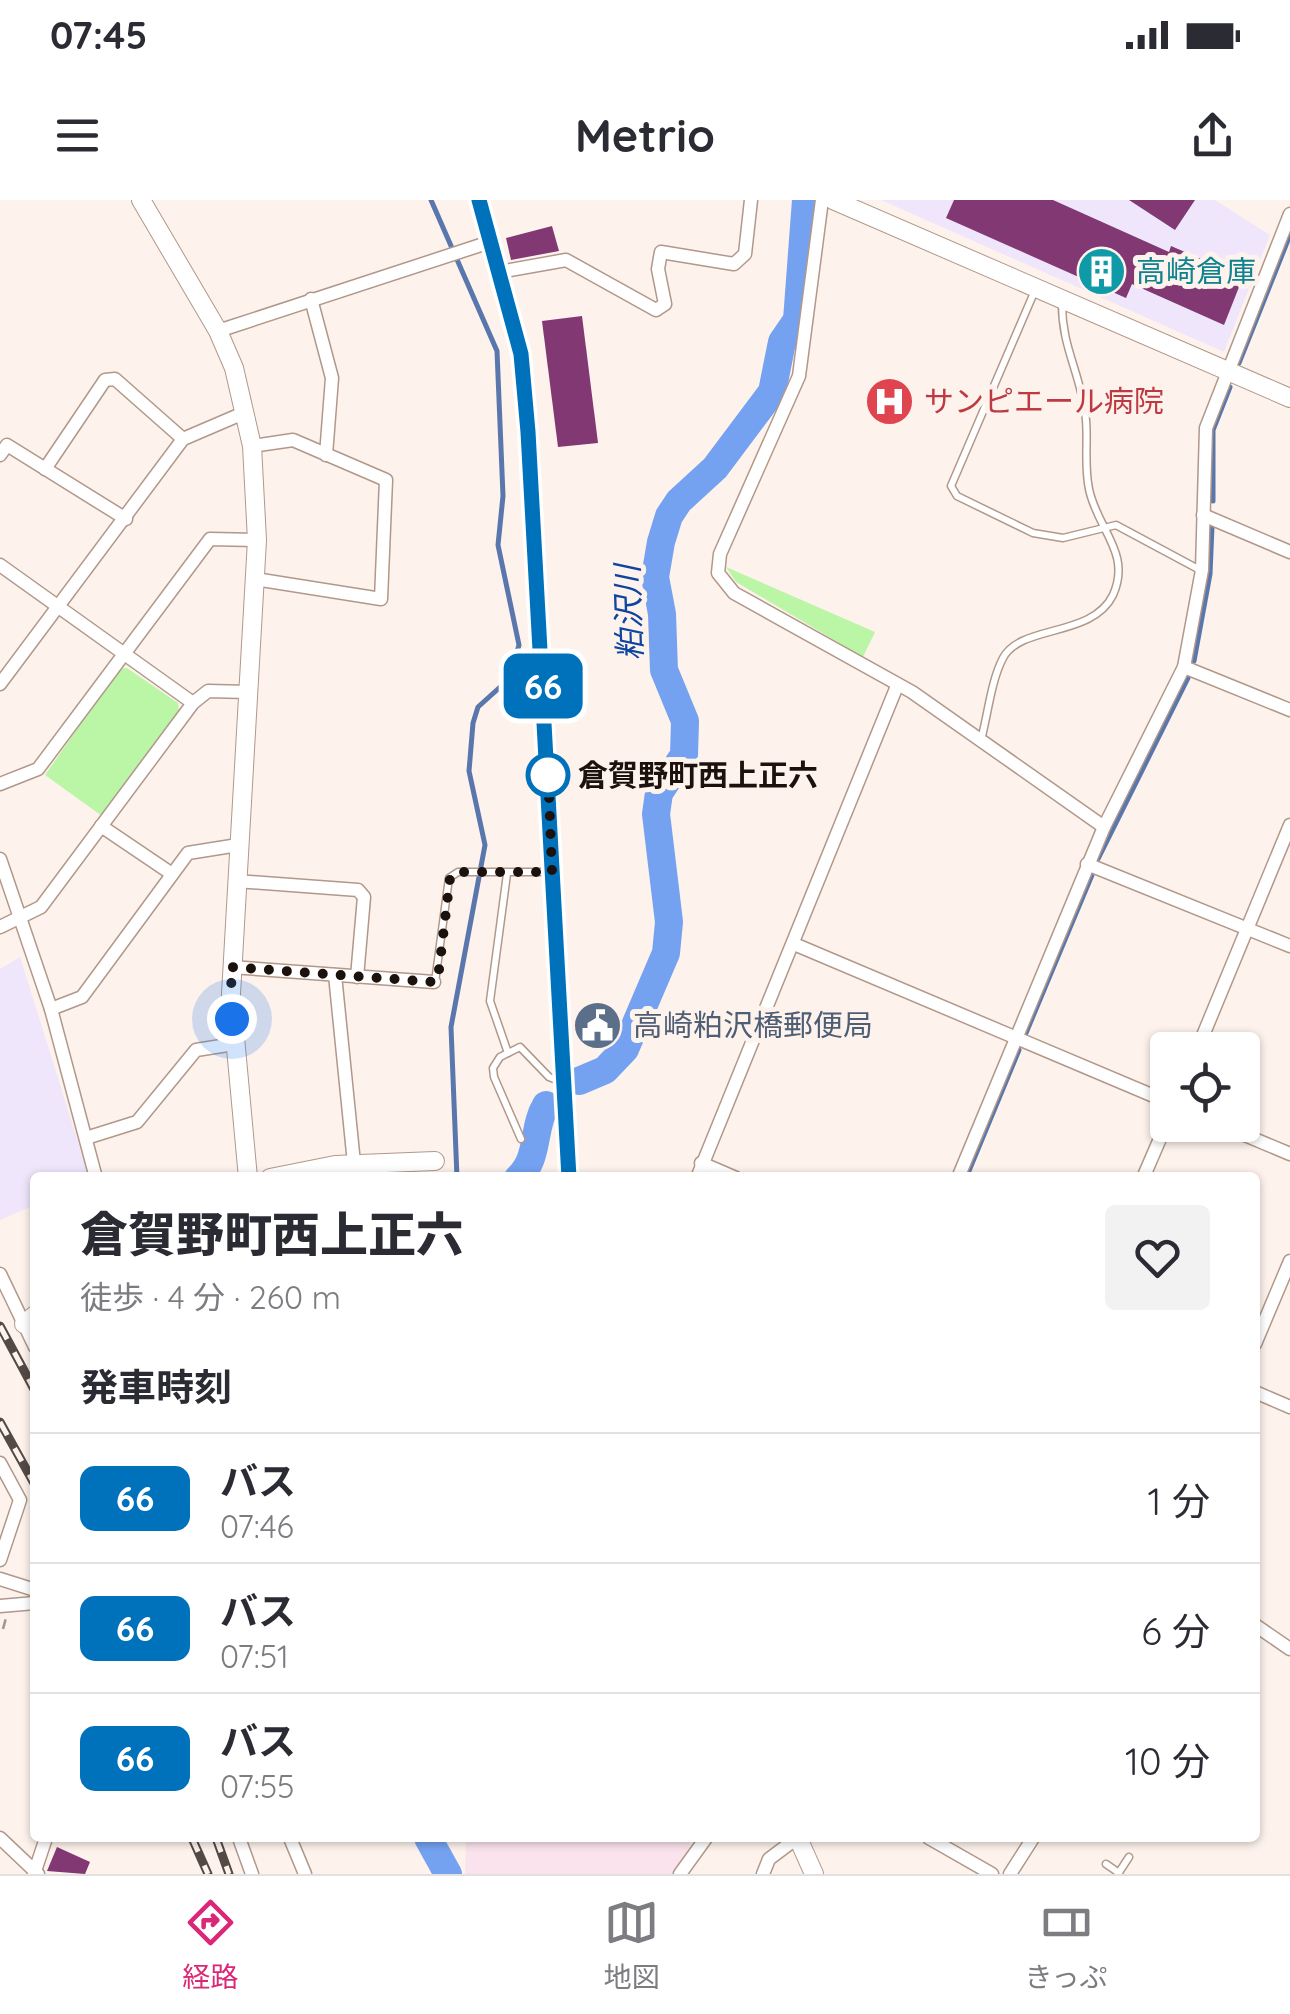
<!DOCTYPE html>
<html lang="ja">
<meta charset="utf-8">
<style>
:root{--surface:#fff;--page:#f2f2f3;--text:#2b2b33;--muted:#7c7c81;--line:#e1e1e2;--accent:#db2777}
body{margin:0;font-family:Quicksand,"Noto Sans JP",sans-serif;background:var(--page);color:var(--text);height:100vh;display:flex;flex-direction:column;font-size:38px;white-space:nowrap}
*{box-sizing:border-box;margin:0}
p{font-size:32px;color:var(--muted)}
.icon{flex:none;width:55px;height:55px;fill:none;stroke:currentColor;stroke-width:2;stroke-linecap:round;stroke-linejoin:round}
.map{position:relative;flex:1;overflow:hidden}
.sheet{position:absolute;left:30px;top:972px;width:1230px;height:670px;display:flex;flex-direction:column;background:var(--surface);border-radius:10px;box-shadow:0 2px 8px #0004}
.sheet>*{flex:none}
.badge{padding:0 20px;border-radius:15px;font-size:35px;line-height:65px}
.controls{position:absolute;left:1150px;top:832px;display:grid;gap:20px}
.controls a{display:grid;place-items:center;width:110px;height:110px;border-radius:10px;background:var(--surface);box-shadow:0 2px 8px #0004;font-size:50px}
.you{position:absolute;width:50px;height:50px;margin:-25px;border:8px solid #fff;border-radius:50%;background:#1a73e8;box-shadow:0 0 0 15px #1a73e833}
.map>.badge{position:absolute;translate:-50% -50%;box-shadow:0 0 0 5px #fff}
h2{padding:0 50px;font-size:38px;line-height:90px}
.round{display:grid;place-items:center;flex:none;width:105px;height:105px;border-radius:10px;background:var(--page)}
.head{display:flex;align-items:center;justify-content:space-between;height:170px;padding:0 50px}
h1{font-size:48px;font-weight:800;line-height:75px}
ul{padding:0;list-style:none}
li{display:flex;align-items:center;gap:30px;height:130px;padding:0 50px;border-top:2px solid var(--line)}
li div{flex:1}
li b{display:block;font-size:38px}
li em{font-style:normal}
li .badge{min-width:110px;font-weight:700;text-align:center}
.status{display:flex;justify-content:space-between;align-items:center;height:70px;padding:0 50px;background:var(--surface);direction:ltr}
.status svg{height:28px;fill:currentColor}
header{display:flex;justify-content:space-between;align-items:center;height:130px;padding:0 50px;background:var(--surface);font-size:45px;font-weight:800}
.dock{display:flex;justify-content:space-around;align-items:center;height:140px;border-top:2px solid var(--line);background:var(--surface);font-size:28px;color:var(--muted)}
.dock a{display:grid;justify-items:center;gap:5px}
.dock .active{color:var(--accent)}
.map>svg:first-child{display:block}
</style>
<div class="status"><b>07:45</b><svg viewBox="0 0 49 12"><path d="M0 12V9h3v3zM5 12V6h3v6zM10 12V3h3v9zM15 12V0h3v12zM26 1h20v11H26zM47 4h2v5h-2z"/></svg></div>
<header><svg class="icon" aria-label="menu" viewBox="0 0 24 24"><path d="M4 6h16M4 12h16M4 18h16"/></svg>Metrio<svg class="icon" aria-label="share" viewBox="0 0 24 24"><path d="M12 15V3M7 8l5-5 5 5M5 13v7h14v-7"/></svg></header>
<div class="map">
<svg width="1290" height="1674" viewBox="0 0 1290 1674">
<rect width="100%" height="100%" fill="#fdf2ec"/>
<g fill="#efe6fb">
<path d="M881,0H1215L1270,35L1224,152Z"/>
<path d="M20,757L89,977L35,978V1005L0,1020V769Z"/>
</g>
<path fill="#fbe3ed" d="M466,1638H686L691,1644L676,1674H465Z"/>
<g fill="#baf6a6">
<path d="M726,367L875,432L863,457L736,382Z"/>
<path d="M127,468L178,503L179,511L102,616L45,575L119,469Z"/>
</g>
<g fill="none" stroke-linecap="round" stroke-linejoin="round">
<g stroke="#5977ac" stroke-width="5">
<path d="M431,0L497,151L503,296L498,345L519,445L509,479L478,507L473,523L469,571L485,645L451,827L457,978"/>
<path d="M1239,163L1290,35"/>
<path d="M1213,301V230L1230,187"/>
<path d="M1194,461L1210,374L1212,327"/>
<path d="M1098,659L1188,478"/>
<path d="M1026,833L1092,675"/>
<path d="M966,978L1019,850"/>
</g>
<g stroke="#74a2f0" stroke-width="28">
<path d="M579,881L605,870L625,849L666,753L669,722L656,614L659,593L684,555L685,521L664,470L662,414L655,377L661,342L669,316L679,301L715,268L772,192L782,142L797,120L806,0"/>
<path d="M518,978C540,958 532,928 546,905"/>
<path d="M428,1638L448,1674"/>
</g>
</g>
<g fill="#813873">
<path d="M954,0H1053L1169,52L1171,46L1243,77L1224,125L1132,84L1126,98L946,18Z"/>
<path d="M1129,0H1195L1175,30Z"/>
<path d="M552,26L559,51L511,60L506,38Z"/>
<path d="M582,116L598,243L558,247L542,121Z"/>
<path d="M57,1647L90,1662L85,1674L47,1671Z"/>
</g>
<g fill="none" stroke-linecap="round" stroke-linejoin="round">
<defs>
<g id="lane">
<path d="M1036,88L951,286L957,296L1033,333L1063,338L1116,325L1200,370"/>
<path d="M981,540C988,514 991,481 1003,458C1021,424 1092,438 1113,395C1132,353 1097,329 1089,289C1084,265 1088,243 1086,220C1082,175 1061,148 1062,101"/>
<path d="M507,674L490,801L508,853"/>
<path d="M435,782L449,678L458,672H549"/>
<path d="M521,939L494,877L493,868L500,857L520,847L549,877L562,882"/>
<path d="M1106,1664L1119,1673"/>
<path d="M1118,1674L1129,1657"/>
</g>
<g id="street">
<path d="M822,0L799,176L720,354L718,373L734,393L912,492L1104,627"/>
<path d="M499,72L566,60L656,110L665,104L658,69L661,52L734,64L745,54L751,0"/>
<path d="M311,99L332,178L326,255"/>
<path d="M218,131L490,42"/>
<path d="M252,246L293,240L386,280L381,399L255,379"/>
<path d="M0,255L7,245L126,319"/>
<path d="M45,269L105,180L115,179L183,239"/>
<path d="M1203,315L1290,352"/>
<path d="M0,365L193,503"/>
<path d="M1184,467L1290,510"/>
<path d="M0,484L183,239L246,212"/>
<path d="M0,584L38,569L210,339L257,340"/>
<path d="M101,626L172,674"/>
<path d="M0,659L51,809L96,978"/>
<path d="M1087,664L1290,746"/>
<path d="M236,681L358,690L364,697L357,777"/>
<path d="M0,727L41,707L193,503L208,491L248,492"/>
<path d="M794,744L1168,902"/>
<path d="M231,767L434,782"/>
<path d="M335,775L354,963"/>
<path d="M51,809L82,797L188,653L238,645"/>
<path d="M1197,850L1290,625"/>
<path d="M1221,925L1290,954"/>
<path d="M86,938L137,922L196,850L234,844"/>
<path d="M701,963L736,978"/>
<path d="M697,978L897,486"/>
<path d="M958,978L1104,627L1184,467L1202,370L1206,228L1290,14"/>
<path d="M1143,978L1168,920"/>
<path d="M0,1074L35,1147"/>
<path d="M1255,1144L1290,1061"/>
<path d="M1255,1192L1290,1207"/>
<path d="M0,1263L20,1300L0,1360"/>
<path d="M0,1379L35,1390"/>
<path d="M0,1406L35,1403"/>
<path d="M1255,1425L1290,1449"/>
<path d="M0,1638L38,1674"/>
<path d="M239,1638L252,1674"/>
<path d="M290,1638L305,1674"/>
<path d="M929,1638L992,1674"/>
<path d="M34,1674L46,1638"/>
<path d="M680,1674L706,1638"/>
<path d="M763,1674L769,1659L797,1638"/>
<path d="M1010,1674L1033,1638"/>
</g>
<g id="secondary">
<path d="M141,0L218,131L234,168L252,246L257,340L231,794L248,978"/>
<path d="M479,0L521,154L528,232L569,978"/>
<path d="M833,0L1290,198"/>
<path d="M270,978L335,965L435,961"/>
<path d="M24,1124L35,1115"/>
<path d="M798,1638L814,1674"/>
</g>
</defs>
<use href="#lane" stroke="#b1988a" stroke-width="9"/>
<use href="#street" stroke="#b1988a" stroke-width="15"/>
<use href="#secondary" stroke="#b1988a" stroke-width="20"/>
<path stroke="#a09690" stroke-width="2.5" stroke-dasharray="10 5" stroke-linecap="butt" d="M3,1429L6,1418"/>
<use href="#lane" stroke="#fff" stroke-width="6"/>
<use href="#street" stroke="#fff" stroke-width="12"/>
<use href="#secondary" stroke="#fff" stroke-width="18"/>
<defs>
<g id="rail">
<path d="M0,1126L35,1191"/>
<path d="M0,1222L35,1285"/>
<path d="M192,1638L208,1674"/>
<path d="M216,1638L229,1674"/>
</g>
</defs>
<use href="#rail" stroke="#534a45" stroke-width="9"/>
<use href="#rail" stroke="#fdf2ec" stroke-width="5" stroke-dasharray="15" stroke-linecap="butt"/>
</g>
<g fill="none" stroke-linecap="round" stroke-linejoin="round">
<defs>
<path id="line" d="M479,0L521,154L528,232L569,978"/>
</defs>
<use href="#line" stroke="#fff" stroke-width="22"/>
<use href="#line" stroke="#0072bc" stroke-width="15"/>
<path stroke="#1b120d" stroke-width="10" stroke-dasharray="0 18" d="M232,819L231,767L434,782L438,778L450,678L458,672H552L548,569V575"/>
</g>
<defs>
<symbol id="building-disc" viewBox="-11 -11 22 22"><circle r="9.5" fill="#0f9aa8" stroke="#fdf2ec"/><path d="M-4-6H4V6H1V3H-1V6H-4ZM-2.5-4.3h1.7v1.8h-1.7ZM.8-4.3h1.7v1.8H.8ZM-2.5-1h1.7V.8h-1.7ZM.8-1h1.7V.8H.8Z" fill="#fff"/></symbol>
<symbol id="hospital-disc" viewBox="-11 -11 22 22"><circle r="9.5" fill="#e0444e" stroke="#fdf2ec"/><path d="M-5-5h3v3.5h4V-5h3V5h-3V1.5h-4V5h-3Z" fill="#fff"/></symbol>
<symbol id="civic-disc" viewBox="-11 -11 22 22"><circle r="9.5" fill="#5c6f8a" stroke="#fdf2ec"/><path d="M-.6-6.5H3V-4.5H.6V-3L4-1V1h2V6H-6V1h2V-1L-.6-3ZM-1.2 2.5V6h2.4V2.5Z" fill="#fff"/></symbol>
</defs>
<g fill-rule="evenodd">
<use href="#building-disc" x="1074" y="44" width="55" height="55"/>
<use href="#hospital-disc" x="862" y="174" width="55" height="55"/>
<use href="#civic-disc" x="570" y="798" width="55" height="55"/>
</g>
<circle fill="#fff" stroke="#0072bc" stroke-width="5" cx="548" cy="575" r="20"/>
<g text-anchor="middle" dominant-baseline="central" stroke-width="10" stroke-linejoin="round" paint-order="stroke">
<g font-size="30" fill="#0d838f" stroke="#fdf2ec" text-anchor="start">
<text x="1136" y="71">高崎倉庫</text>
</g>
<g font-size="30" fill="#be3a42" stroke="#fdf2ec" text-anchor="start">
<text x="924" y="201">サンピエール病院</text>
</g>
<g font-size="30" font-weight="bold" fill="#1b120d" stroke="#fdf2ec" text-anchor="start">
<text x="578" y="575">倉賀野町西上正六</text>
</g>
<g font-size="30" fill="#4e5e75" stroke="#fdf2ec" text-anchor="start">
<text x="633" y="825">高崎粕沢橋郵便局</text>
</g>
<g font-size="32" font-style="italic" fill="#0e459e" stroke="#fdf2ec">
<text transform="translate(628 413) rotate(-92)">粕沢川</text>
</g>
</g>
</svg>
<div class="controls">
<a><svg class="icon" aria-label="locate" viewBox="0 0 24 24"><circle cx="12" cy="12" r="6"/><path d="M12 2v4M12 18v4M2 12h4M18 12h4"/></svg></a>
</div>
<div class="you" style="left:232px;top:819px"></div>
<b class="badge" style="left:543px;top:486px;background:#0072bc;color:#fff">66</b>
<section class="sheet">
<div class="head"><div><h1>倉賀野町西上正六</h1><p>徒歩 · 4 分 · 260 m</p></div><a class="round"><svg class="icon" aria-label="heart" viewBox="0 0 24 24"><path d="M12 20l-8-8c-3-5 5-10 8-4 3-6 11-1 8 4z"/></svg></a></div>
<h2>発車時刻</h2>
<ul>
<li><span class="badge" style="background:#0072bc;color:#fff">66</span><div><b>バス</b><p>07:46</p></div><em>1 分</em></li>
<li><span class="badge" style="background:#0072bc;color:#fff">66</span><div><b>バス</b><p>07:51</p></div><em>6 分</em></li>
<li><span class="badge" style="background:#0072bc;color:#fff">66</span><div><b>バス</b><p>07:55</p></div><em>10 分</em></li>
</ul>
</section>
</div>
<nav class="dock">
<a class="active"><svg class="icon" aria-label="directions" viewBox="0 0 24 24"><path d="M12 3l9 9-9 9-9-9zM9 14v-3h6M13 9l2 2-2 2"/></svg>経路</a>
<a><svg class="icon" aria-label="map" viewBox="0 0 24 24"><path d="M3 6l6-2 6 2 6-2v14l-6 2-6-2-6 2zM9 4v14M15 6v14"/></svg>地図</a>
<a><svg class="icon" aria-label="tickets" viewBox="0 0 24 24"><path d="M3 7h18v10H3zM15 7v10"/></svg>きっぷ</a>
</nav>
